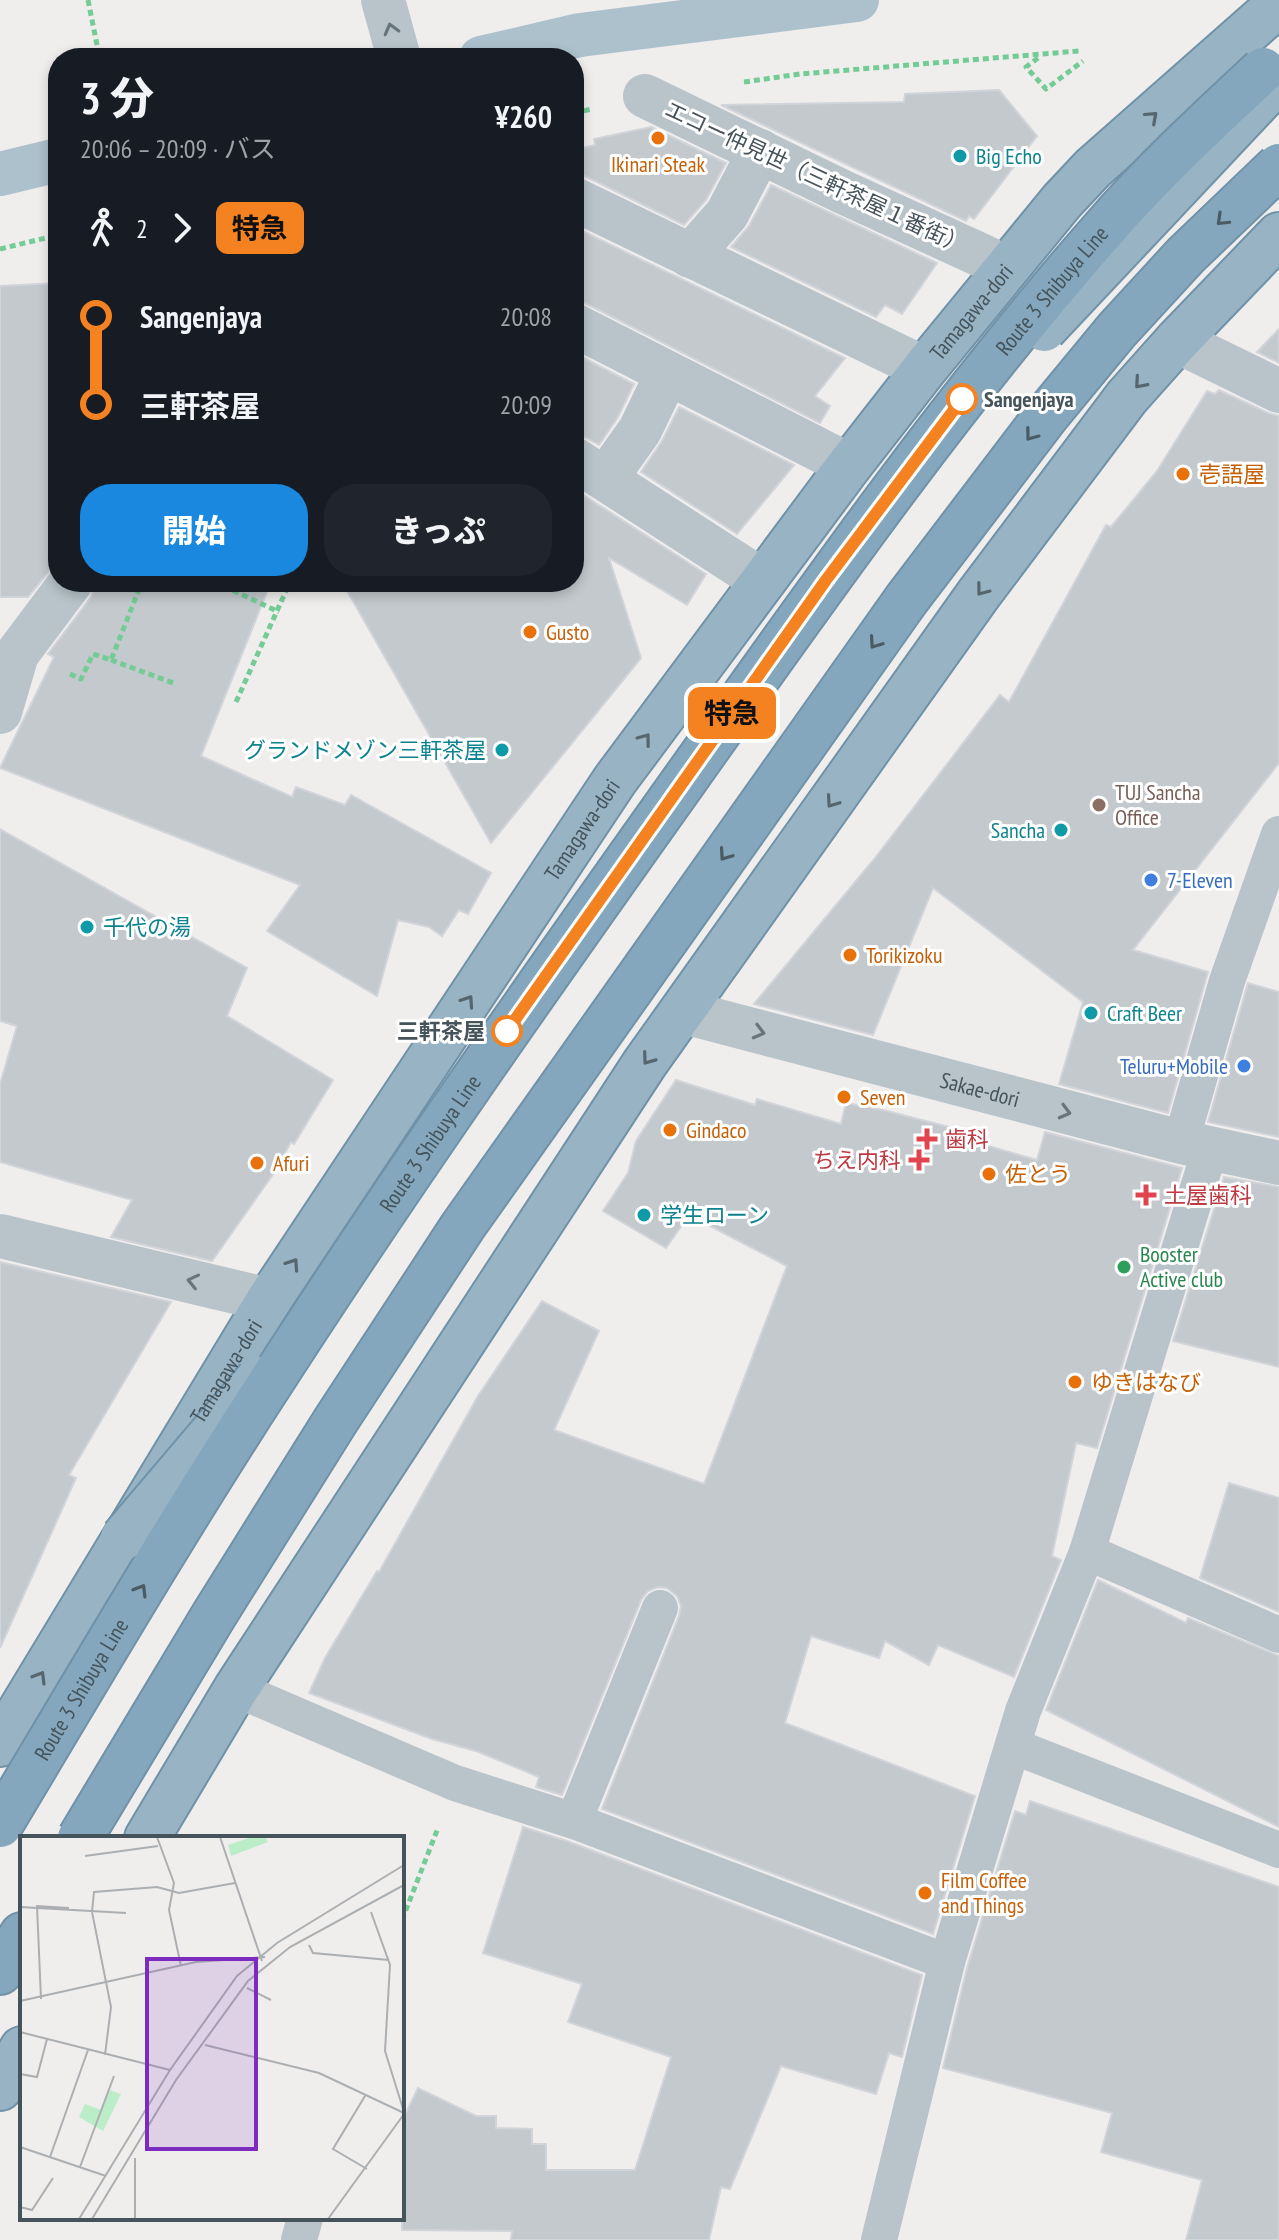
<!DOCTYPE html>
<html lang="ja">
<meta charset="utf-8">
<style>
:root{--surface:#171b24;--page:#20242c;--text:#f1f3f6;--muted:#9ea1a6;--accent:#1988de}
body{margin:0;font-family:"PT Sans Narrow","Noto Sans JP",sans-serif;background:var(--page);color:var(--text);height:100vh;display:flex;flex-direction:column;font-size:30px;white-space:nowrap}
*{box-sizing:border-box;margin:0}
p{font-size:26px;color:var(--muted)}
.icon{flex:none;width:44px;height:44px;fill:none;stroke:currentColor;stroke-width:2;stroke-linecap:round;stroke-linejoin:round}
.map{position:relative;flex:1;overflow:hidden}
.drawer{position:absolute;left:48px;top:48px;width:536px;height:544px;display:flex;flex-direction:column;background:var(--surface);border-radius:32px;box-shadow:0 4px 12px #0003}
.drawer>*{flex:none}
.badge{padding:0 16px;border-radius:12px;font-size:28px;line-height:52px}
.map>.badge{position:absolute;translate:-50% -50%;box-shadow:0 0 0 4px #fff}
.legs{display:flex;align-items:center;gap:12px;height:88px;padding:0 32px;font-size:26px}
.legs p{margin-inline-start:auto}
.head{display:flex;align-items:center;justify-content:space-between;height:136px;padding:0 32px}
h1{font-size:44px;font-weight:800;line-height:60px}
.button{display:flex;gap:16px;margin-top:auto;padding:16px 32px}
.button a{flex:1;height:92px;border-radius:32px;background:var(--accent);color:#fff;font-size:32px;font-weight:800;line-height:92px;text-align:center}
.button a+a{background:var(--page);color:var(--text)}
ul{padding:0 32px;list-style:none}
li{display:flex;align-items:center;gap:28px;height:88px;font-size:30px}
li i{display:grid;place-items:center;width:12px;height:100%;margin:0 10px;background:currentColor}
li i::after{content:'';width:20px;height:20px;margin:-10px;border:6px solid;border-radius:50%;background:var(--surface)}
li p{margin-inline-start:auto}
li:first-child i{background:linear-gradient(#0000 50%,currentColor 0)}
li:last-child i{background:linear-gradient(currentColor 50%,#0000 0)}
.map>svg:first-child{display:block}
</style>
<div class="map">
<svg width="1279" height="2240" viewBox="0 0 1279 2240">
<rect width="100%" height="100%" fill="#f0eded"/>
<g fill="#c4c9cd" stroke="#d1d4d9" stroke-width="2">
<path d="M999,90L1037,136L974,219L969,216L966,221L721,105L904,102L905,94Z"/>
<path d="M651,127L726,163L706,200L684,225L585,176L574,174V150L595,145L594,139Z"/>
<path d="M771,185L937,263L902,314L885,305L876,317L731,247L749,226Z"/>
<path d="M574,227L845,358L815,396L830,406L820,423L585,303L574,300Z"/>
<path d="M58,283V561L28,597H0V286Z"/>
<path d="M1279,329V363L1257,352Z"/>
<path d="M574,353L634,384L618,417L599,445L587,438L574,434Z"/>
<path d="M1219,390L1268,413L1279,416V763L1133,950L1208,972L1168,1113L1059,1084L1083,1002L933,888L873,1035L754,1004L875,858L1000,695L1009,702L1106,525L1111,527L1157,471L1207,391L1215,394Z"/>
<path d="M679,407L794,465L737,534L641,472L662,441Z"/>
<path d="M574,489L706,574L687,605L609,558L641,658L491,843L342,582H574Z"/>
<path d="M96,582H271L201,756L292,797L296,787L345,805L351,795L491,873L468,914L459,910L442,936L429,927L398,920L377,996L267,931L300,885L0,768L54,657L48,654L91,597Z"/>
<path d="M0,829L247,968L227,1016L333,1080L294,1144L291,1142L274,1173L212,1261L111,1237L132,1200L0,1162V1084L17,1026L0,1021Z"/>
<path d="M1248,983L1279,992V1137L1208,1122Z"/>
<path d="M676,1080L755,1105L757,1099L841,1124L846,1103L883,1110L949,1127L947,1134L1037,1160L1045,1132L1182,1168L1097,1448L1076,1443L1052,1556L1061,1560L1014,1677L938,1645L929,1665L885,1641L879,1658L811,1636L785,1723L975,1796L933,1934L602,1809L679,1616L681,1606L677,1596L667,1588L658,1587L648,1591L641,1600L562,1795L536,1787L539,1777L476,1751L432,1739L309,1693L325,1658L377,1571L379,1572L478,1396L542,1301L599,1331L554,1430L704,1484L787,1266L689,1215L666,1248L603,1211L628,1173L636,1141Z"/>
<path d="M1224,1177L1279,1187V1367L1173,1341Z"/>
<path d="M0,1262L171,1302L69,1475L76,1478L0,1648Z"/>
<path d="M1229,1483L1279,1498V1612L1200,1578Z"/>
<path d="M1098,1580L1186,1623L1188,1618L1279,1656V1827L1046,1710Z"/>
<path d="M1030,1801L1279,1887V2240H1186L1202,2180L1101,2152L1112,2113L943,2068L967,1968L1015,1811L1026,1815Z"/>
<path d="M523,1827L567,1841L922,1975L902,2057L889,2053L876,2094L781,2066L730,2189L721,2187L709,2240H511L512,2231L402,2230V2121L418,2088L476,2116H496V2128L532,2129V2144H546V2170H635L671,2057L568,2022L582,1984L483,1953Z"/>
</g>
<g fill="none" stroke-linecap="round" stroke-linejoin="round">
<defs>
<g id="trunk">
<path id="s2" d="M0,1744L269,1300L615,780L848,467L926,367L1062,201L1093,168L1279,4"/>
<path d="M147,1838L236,1689L645,1063L978,595L1127,397L1177,341L1279,235"/>
<path d="M0,2088L22,2049"/>
</g>
<path id="motorway" d="M0,1972L22,1935"/>
</defs>
<use href="#trunk" stroke="#7092a8" stroke-width="48"/>
<use href="#motorway" stroke="#7092a8" stroke-width="48"/>
<g stroke="#73cc95" stroke-width="5" stroke-dasharray="6 4" stroke-linecap="butt">
<path d="M88,0L98,50"/>
<path d="M1038,58L1026,67L1046,89L1083,61"/>
<path d="M744,82L800,74L1079,51"/>
<path d="M574,113L592,109"/>
<path d="M0,249L58,235"/>
<path d="M215,582L279,612"/>
<path d="M111,660L176,684"/>
<path d="M70,674L81,679L93,654L111,660L142,582"/>
<path d="M236,702L290,582"/>
<path d="M402,1920L438,1828"/>
</g>
<g stroke="#b8c4ca" stroke-width="36">
<path d="M1181,1142L1227,981L1279,834"/>
<path d="M1087,1552L1279,1635"/>
<path d="M236,1689L455,1783L574,1821L947,1962"/>
<path d="M1013,1746L1279,1850"/>
<path d="M574,1821L660,1608"/>
<path d="M299,2240L305,2218"/>
<path d="M879,2240L947,1962L1023,1711L1087,1552L1210,1149"/>
</g>
<g stroke="#b8c4ca" stroke-width="44">
<path d="M645,96L843,192L987,258"/>
<path d="M574,199L909,361"/>
<path d="M690,256L727,214L760,151"/>
<path d="M574,325L835,458"/>
<path d="M574,459L749,572"/>
<path d="M606,478L640,430L667,374"/>
<path d="M0,712L17,654L71,582"/>
</g>
<g stroke="#b8c4ca" stroke-width="44">
<path d="M383,0L399,58"/>
<path d="M1177,341L1279,391"/>
<path id="s1" d="M684,1012L1181,1142L1279,1163"/>
<path d="M0,1236L269,1300"/>
</g>
<g stroke="#acc1cc" stroke-width="44">
<path d="M481,58L580,35L857,0"/>
<path d="M0,174L58,160"/>
</g>
<use href="#trunk" stroke="#98b4c4" stroke-width="44"/>
<use href="#motorway" stroke="#84a7bd" stroke-width="44"/>
<defs>
<g id="trunk-bridge">
<path d="M1044,329L1268,91"/>
<path d="M123,1538L258,1379"/>
</g>
<g id="motorway-bridge">
<path id="s3" d="M0,1825C88,1678 174,1531 267,1388C401,1180 543,979 686,778C819,591 950,404 1101,232C1151,174 1207,122 1263,70"/>
<path d="M80,1838L214,1615L336,1420L463,1226L906,600L1046,416L1117,330L1186,255L1279,166"/>
</g>
</defs>
<use href="#trunk-bridge" stroke="#7092a8" stroke-width="48" stroke-linecap="butt"/>
<use href="#motorway-bridge" stroke="#7092a8" stroke-width="48" stroke-linecap="butt"/>
<use href="#trunk-bridge" stroke="#98b4c4" stroke-width="44"/>
<use href="#motorway-bridge" stroke="#84a7bd" stroke-width="44"/>
</g>
<defs><path id="oneway-chevron" d="M-2-3.5L2.5 0L-2 3.5" fill="none" stroke-width="1.6" stroke-linecap="round" stroke-linejoin="round" transform="scale(2)"/></defs>
<g stroke="#68757c">
<use href="#oneway-chevron" transform="translate(391 29) rotate(-105)"/>
<use href="#oneway-chevron" transform="translate(759 1032) rotate(15)"/>
<use href="#oneway-chevron" transform="translate(1065 1112) rotate(15)"/>
<use href="#oneway-chevron" transform="translate(193 1281) rotate(-167)"/>
</g>
<g stroke="#56666f">
<use href="#oneway-chevron" transform="translate(1152 117) rotate(-42)"/>
<use href="#oneway-chevron" transform="translate(1140 383) rotate(131)"/>
<use href="#oneway-chevron" transform="translate(982 590) rotate(127)"/>
<use href="#oneway-chevron" transform="translate(645 739) rotate(-53)"/>
<use href="#oneway-chevron" transform="translate(832 802) rotate(125)"/>
<use href="#oneway-chevron" transform="translate(468 1001) rotate(-56)"/>
<use href="#oneway-chevron" transform="translate(648 1059) rotate(126)"/>
<use href="#oneway-chevron" transform="translate(293 1264) rotate(-56)"/>
<use href="#oneway-chevron" transform="translate(40 1677) rotate(-59)"/>
</g>
<g stroke="#4b5b64">
<use href="#oneway-chevron" transform="translate(1222 220) rotate(136)"/>
<use href="#oneway-chevron" transform="translate(1031 435) rotate(127)"/>
<use href="#oneway-chevron" transform="translate(875 643) rotate(125)"/>
<use href="#oneway-chevron" transform="translate(725 855) rotate(125)"/>
<use href="#oneway-chevron" transform="translate(141 1590) rotate(-59)"/>
</g>
<g fill="none" stroke-linecap="round" stroke-linejoin="round">
<defs>
<path id="line-1" d="M507,1031L826,580L962,399"/>
</defs>
<use href="#line-1" stroke="#fff" stroke-width="18"/>
<use href="#line-1" stroke="#f58220" stroke-width="12"/>
</g>
<g fill="#e8710a" stroke="#fff" stroke-width="3">
<circle cx="658" cy="138" r="8"/>
<circle cx="1183" cy="474" r="8"/>
<circle cx="530" cy="632" r="8"/>
<circle cx="850" cy="955" r="8"/>
<circle cx="844" cy="1097" r="8"/>
<circle cx="670" cy="1130" r="8"/>
<circle cx="257" cy="1163" r="8"/>
<circle cx="989" cy="1174" r="8"/>
<circle cx="1075" cy="1382" r="8"/>
<circle cx="925" cy="1893" r="8"/>
</g>
<g fill="#0f9aa8" stroke="#fff" stroke-width="3">
<circle cx="960" cy="156" r="8"/>
<circle cx="502" cy="750" r="8"/>
<circle cx="1061" cy="830" r="8"/>
<circle cx="87" cy="927" r="8"/>
<circle cx="1091" cy="1013" r="8"/>
<circle cx="644" cy="1215" r="8"/>
</g>
<g fill="#fff" stroke="#f58220" stroke-width="4">
<circle cx="962" cy="399" r="14"/>
<circle cx="507" cy="1031" r="14"/>
</g>
<circle fill="#8d6e63" stroke="#fff" stroke-width="3" cx="1099" cy="805" r="8"/>
<g fill="#3f7fe0" stroke="#fff" stroke-width="3">
<circle cx="1151" cy="880" r="8"/>
<circle cx="1244" cy="1066" r="8"/>
</g>
<g fill="#e0444e" stroke="#fff" stroke-width="3">
<path d="M923 1127h8v8h8v8h-8v8h-8v-8h-8v-8h8z"/>
<path d="M915 1148h8v8h8v8h-8v8h-8v-8h-8v-8h8z"/>
<path d="M1142 1183h8v8h8v8h-8v8h-8v-8h-8v-8h8z"/>
</g>
<circle fill="#2e9e5b" stroke="#fff" stroke-width="3" cx="1124" cy="1267" r="8"/>
<g text-anchor="middle" dominant-baseline="central" stroke-width="6" stroke-linejoin="round" paint-order="stroke">
<g font-size="22" fill="#0d838f" stroke="#fff" text-anchor="start">
<text x="976" y="156">Big Echo</text>
<text x="486" y="750" text-anchor="end">グランドメゾン三軒茶屋</text>
<text x="1045" y="830" text-anchor="end">Sancha</text>
<text x="103" y="927">千代の湯</text>
<text x="1107" y="1013">Craft Beer</text>
<text x="660" y="1215">学生ローン</text>
</g>
<g font-size="22" fill="#c56008" stroke="#fff" text-anchor="start">
<text x="658" y="164" text-anchor="middle">Ikinari Steak</text>
<text x="1199" y="474">壱語屋</text>
<text x="546" y="632">Gusto</text>
<text x="866" y="955">Torikizoku</text>
<text x="860" y="1097">Seven</text>
<text x="686" y="1130">Gindaco</text>
<text x="273" y="1163">Afuri</text>
<text x="1005" y="1174">佐とう</text>
<text x="1091" y="1382">ゆきはなび</text>
<text x="941" y="1880">Film Coffee<tspan x="941" dy="25">and Things</tspan></text>
</g>
<g font-size="22" fill="#45535a" stroke="#fff">
<text transform="translate(816 177) rotate(25)">エコー仲見世（三軒茶屋１番街）</text>
<text stroke="none"><textPath href="#s3" startOffset="1862">Route 3 Shibuya Line</textPath></text>
<text stroke="none"><textPath href="#s2" startOffset="1732">Tamagawa-dori</textPath></text>
<text stroke="none"><textPath href="#s2" startOffset="1084">Tamagawa-dori</textPath></text>
<text stroke="none"><textPath href="#s1" startOffset="306">Sakae-dori</textPath></text>
<text stroke="none"><textPath href="#s3" startOffset="806">Route 3 Shibuya Line</textPath></text>
<text stroke="none"><textPath href="#s2" startOffset="436">Tamagawa-dori</textPath></text>
<text stroke="none"><textPath href="#s3" startOffset="158">Route 3 Shibuya Line</textPath></text>
</g>
<g font-size="22" font-weight="bold" fill="#45535a" stroke="#fff" text-anchor="start">
<text x="984" y="399">Sangenjaya</text>
<text x="485" y="1031" text-anchor="end">三軒茶屋</text>
</g>
<g font-size="22" fill="#785e54" stroke="#fff" text-anchor="start">
<text x="1115" y="792">TUJ Sancha<tspan x="1115" dy="25">Office</tspan></text>
</g>
<g font-size="22" fill="#366cbe" stroke="#fff" text-anchor="start">
<text x="1167" y="880">7-Eleven</text>
<text x="1228" y="1066" text-anchor="end">Teluru+Mobile</text>
</g>
<g font-size="22" fill="#be3a42" stroke="#fff" text-anchor="start">
<text x="945" y="1139">歯科</text>
<text x="901" y="1160" text-anchor="end">ちえ内科</text>
<text x="1164" y="1195">土屋歯科</text>
</g>
<g font-size="22" fill="#27864d" stroke="#fff" text-anchor="start">
<text x="1140" y="1254">Booster<tspan x="1140" dy="25">Active club</tspan></text>
</g>
</g>
<g transform="translate(20 1836)">
<rect width="384" height="384" fill="#f0eded"/>
<path d="M232,1H245L248,6L211,20L208,9ZM90,254L101,258L83,295L59,281L65,268L81,274Z" fill="#bbeec8"/>
<path fill="none" stroke="#acafb2" stroke-width="2" d="M137,1L154,47L149,74L161,130M200,1L242,125M65,20L138,10M0,71L106,77M351,76L370,129L365,215L384,276M289,109L293,117L369,124M227,152L251,164M21,163L17,70L49,72M0,165L176,126L245,121M0,196L150,234M185,209L299,237L384,277M85,219L91,171L72,76L74,56L137,51L159,57L215,47M0,238L17,241L27,203M345,260L313,313L347,333M0,311L86,340M30,321L68,214M60,331L94,240M0,371L12,374L33,342M59,383L150,234L217,140L257,107L384,29M72,383L156,244L228,145L270,111L384,49M115,383V322M308,383L384,278"/>
<path fill="#7b2cbf" fill-opacity="0.15" stroke="#7b2cbf" stroke-width="4" d="M127,123H236V313H127Z"/>
<rect width="384" height="384" fill="none" stroke="#45535a" stroke-width="4"/>
</g>
</svg>
<b class="badge" style="left:732px;top:713px;background:#f58220;color:#111">特急</b>
<section class="drawer">
<div class="head"><div><h1>3 分</h1><p>20:06 – 20:09 · バス</p></div><b>¥260</b></div>
<div class="legs"><svg class="icon" aria-label="walk" viewBox="0 0 24 24"><circle cx="13" cy="4" r="2"/><path d="M13 8l-2 6 4 7M11 14l-3 7M7 12l3-4h3l4 4"/></svg>2<svg class="icon" aria-label="forward" viewBox="0 0 24 24"><path d="M9 5l7 7-7 7"/></svg><b class="badge" style="background:#f58220;color:#111">特急</b></div>
<ul>
<li><i style="color:#f58220"></i><b>Sangenjaya</b><p>20:08</p></li>
<li><i style="color:#f58220"></i><b>三軒茶屋</b><p>20:09</p></li>
</ul>
<div class="button"><a>開始</a><a>きっぷ</a></div>
</section>
</div>
